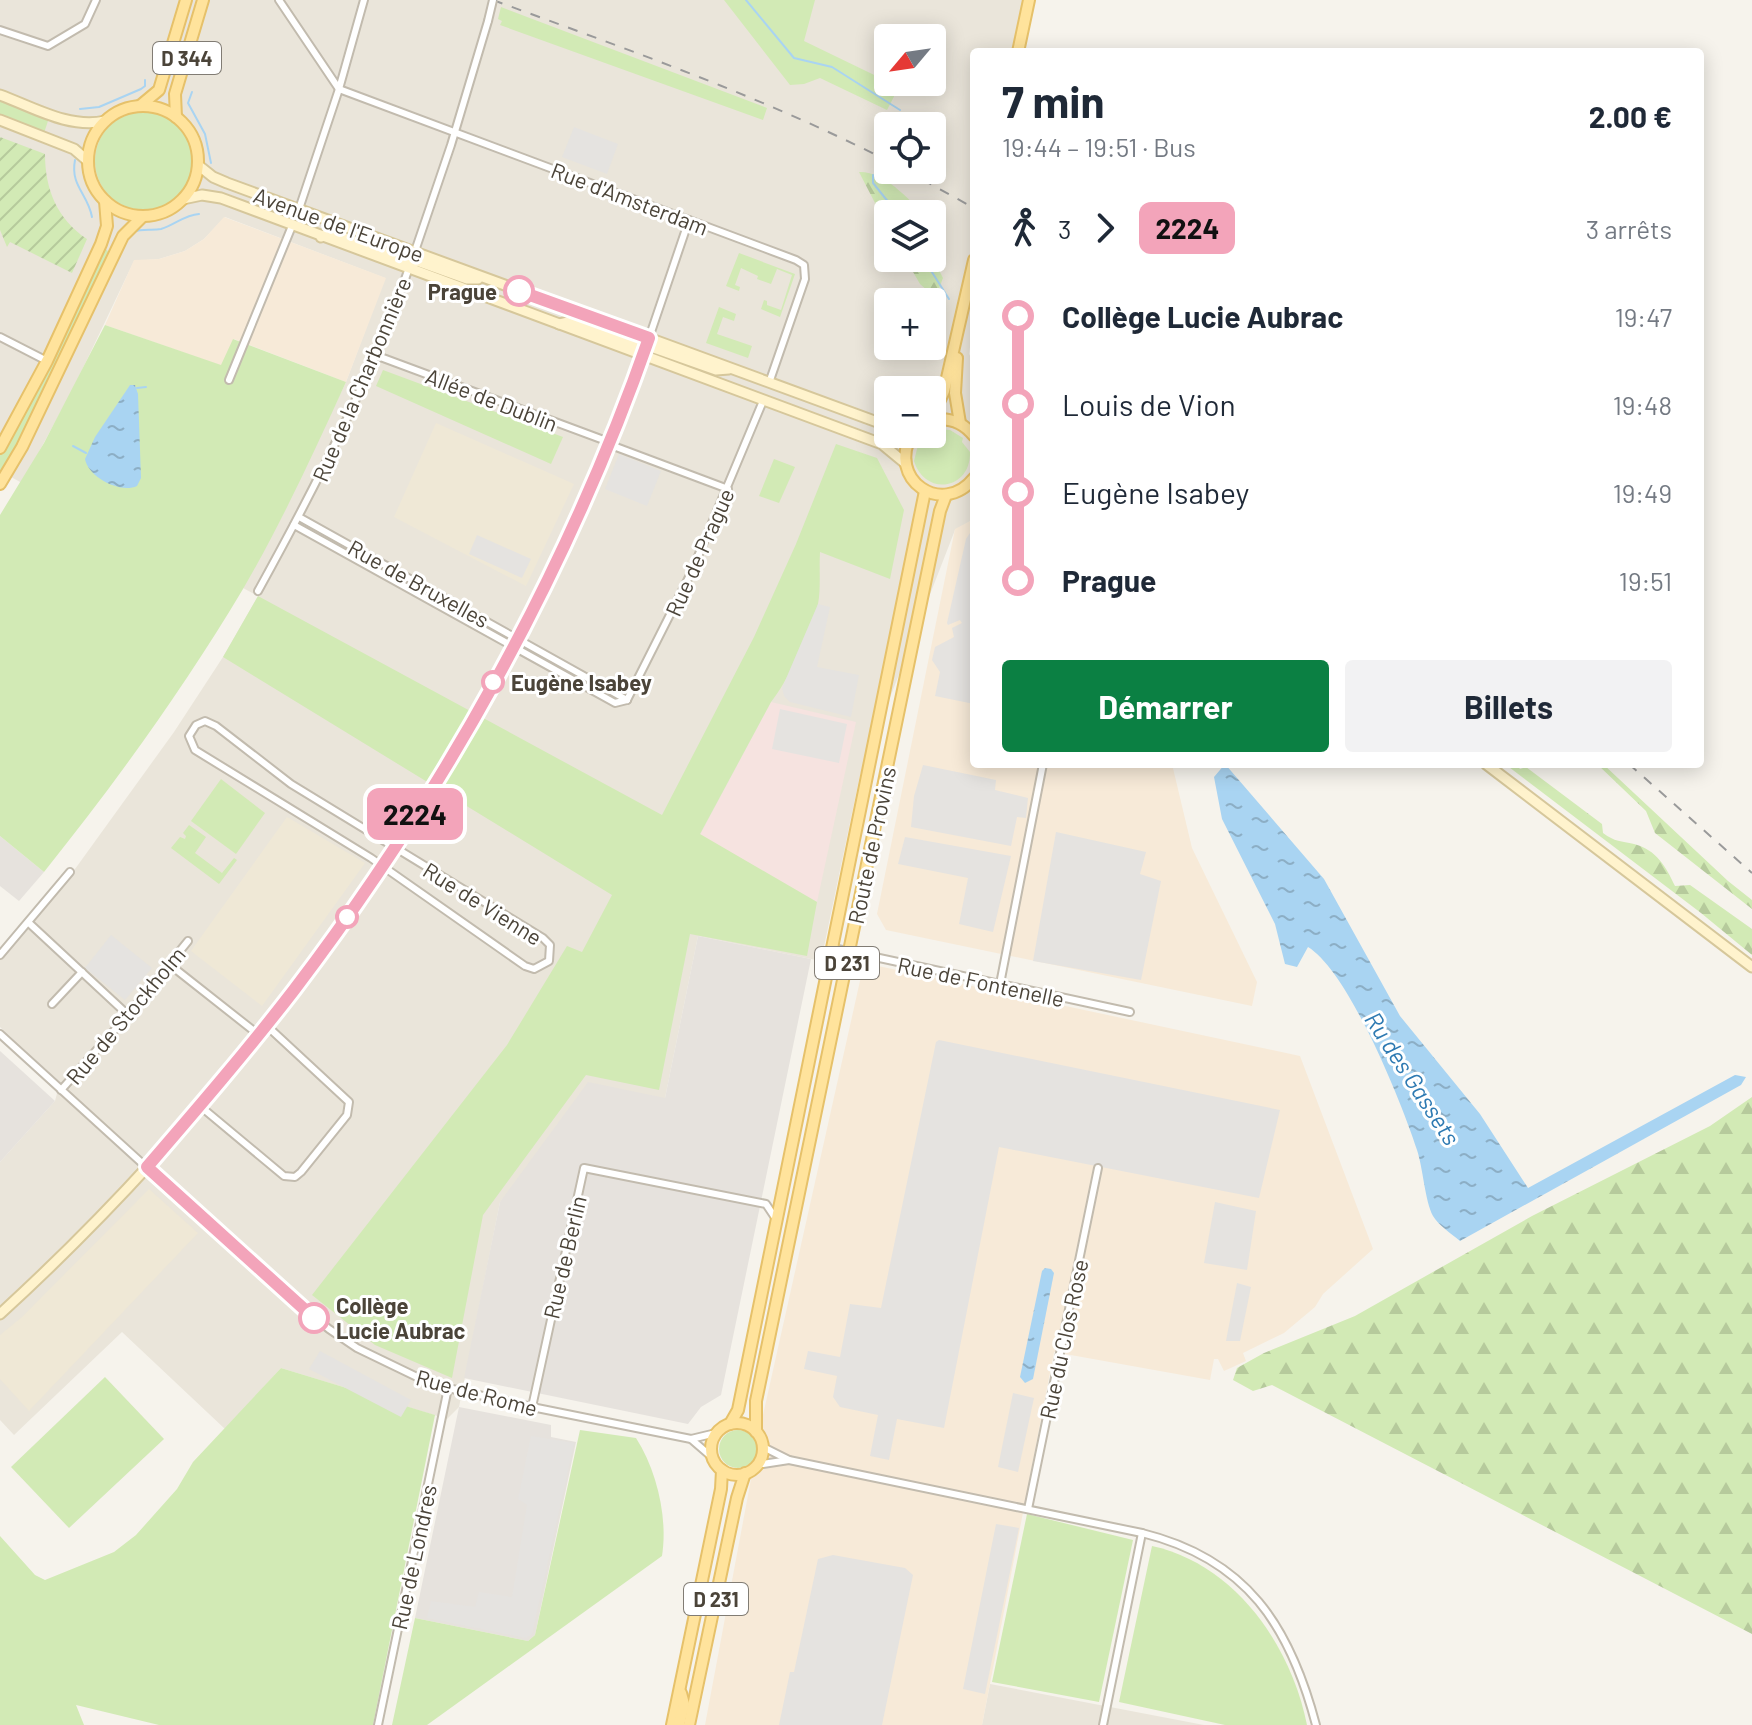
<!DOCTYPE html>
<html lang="fr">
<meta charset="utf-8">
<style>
:root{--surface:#fff;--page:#f2f2f3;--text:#1f2937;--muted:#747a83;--accent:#0b8043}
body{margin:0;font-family:Barlow,sans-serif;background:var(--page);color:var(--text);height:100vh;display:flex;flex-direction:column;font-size:30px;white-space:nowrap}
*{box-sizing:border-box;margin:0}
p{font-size:26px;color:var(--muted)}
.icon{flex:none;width:44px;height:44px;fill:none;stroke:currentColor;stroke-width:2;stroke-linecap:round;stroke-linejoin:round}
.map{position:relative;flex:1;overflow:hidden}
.drawer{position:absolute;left:970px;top:48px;width:734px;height:720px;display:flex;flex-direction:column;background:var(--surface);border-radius:8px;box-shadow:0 4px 20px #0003}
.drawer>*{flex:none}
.badge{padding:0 16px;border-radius:12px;font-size:28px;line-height:52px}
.needle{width:52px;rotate:241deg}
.tools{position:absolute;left:874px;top:24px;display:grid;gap:16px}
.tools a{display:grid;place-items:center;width:72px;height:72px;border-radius:8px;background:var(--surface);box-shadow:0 4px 20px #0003;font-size:40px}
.map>.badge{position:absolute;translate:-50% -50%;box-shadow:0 0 0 4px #fff}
.legs{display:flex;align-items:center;gap:12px;height:88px;padding:0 32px;font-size:26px}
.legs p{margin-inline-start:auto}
.overview{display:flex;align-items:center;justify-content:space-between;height:136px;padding:0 32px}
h1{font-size:44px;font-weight:700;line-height:60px}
.cta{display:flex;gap:16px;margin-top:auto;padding:16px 32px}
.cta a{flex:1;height:92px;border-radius:8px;background:var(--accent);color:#fff;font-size:32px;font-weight:700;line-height:92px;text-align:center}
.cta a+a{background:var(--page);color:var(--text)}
ul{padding:0 32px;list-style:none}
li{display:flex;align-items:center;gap:28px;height:88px;font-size:30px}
li i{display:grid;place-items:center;width:12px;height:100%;margin:0 10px;background:currentColor}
li i::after{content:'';width:20px;height:20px;margin:-10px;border:6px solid;border-radius:50%;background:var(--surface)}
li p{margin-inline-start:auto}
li:first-child i{background:linear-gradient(#0000 50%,currentColor 0)}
li:last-child i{background:linear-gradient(currentColor 50%,#0000 0)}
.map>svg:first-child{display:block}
</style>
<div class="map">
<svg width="1752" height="1725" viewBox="0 0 1752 1725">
<defs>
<pattern id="forest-firs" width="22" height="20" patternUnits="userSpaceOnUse" patternTransform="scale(2)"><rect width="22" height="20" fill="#d2eab5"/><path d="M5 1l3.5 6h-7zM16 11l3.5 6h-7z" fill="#b6ca9c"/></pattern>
<pattern id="garden-furrows" width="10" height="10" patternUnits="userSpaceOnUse" patternTransform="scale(2)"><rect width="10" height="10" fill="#d2eab5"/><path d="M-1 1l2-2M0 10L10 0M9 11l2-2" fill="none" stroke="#b6ca9c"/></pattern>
<pattern id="water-ripples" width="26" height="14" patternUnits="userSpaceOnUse" patternTransform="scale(2)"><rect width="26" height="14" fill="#a9d4f2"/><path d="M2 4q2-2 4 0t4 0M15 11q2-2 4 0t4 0" fill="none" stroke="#8caec5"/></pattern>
</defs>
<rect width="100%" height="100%" fill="#f6f3ec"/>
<g fill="#eae5da" fill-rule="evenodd">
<path d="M0,0H1032L1022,52H974V320L969,354L974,363V519L955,530L860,775L821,961L698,936L665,1098L500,1202L459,1407L447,1419L281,1368L225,1429L122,1332L14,1435L0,1420V1162L55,1101L60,1082L0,1027V960L70,876L174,732L223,657L258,596L243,588L281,518L346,382L385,278L225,217L204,239L185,251L159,259L134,261L73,389L22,483L0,471ZM888,38H932V82H888ZM888,126H932V170H888ZM888,214H932V258H888ZM888,302H932V346H888ZM888,390H932V434H888Z"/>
<path d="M990,1684L1204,1725H982Z"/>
</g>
<g fill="#f7ead8">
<path d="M224,217L386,278L346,382L234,339L222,366L105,325L134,260L159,259L185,251L204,239Z"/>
<path d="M974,519V764H1172L1192,848L1257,982L1252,1006L886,930L877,914L955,529Z"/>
<path d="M864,963L1300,1056L1373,1249L1323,1294L1315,1307L1284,1333L1243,1353L1246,1361L1224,1371L1218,1359H1214L1210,1380L1054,1352L982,1725H705L763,1415Z"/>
</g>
<g fill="#e6e2dd">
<path d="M0,836L44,872L19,901L0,886Z"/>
<path d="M698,936L811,959L721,1395L701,1407L688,1424L464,1378L500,1202L588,1082L665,1098Z"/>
<path d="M0,1051L55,1101L0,1162Z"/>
<path d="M459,1407L551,1425V1437L576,1442L535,1635L528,1641L415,1618Z"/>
</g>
<g fill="#efe8d6">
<path d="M436,423L574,484L526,586L394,517Z"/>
<path d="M287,817L365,863L262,1006L191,951Z"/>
<path d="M149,1189L198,1233L29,1411L0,1379V1335L22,1317Z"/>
</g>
<path fill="#f6e3e0" d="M771,702L856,722L817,902L700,835Z"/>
<g fill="#d2eab5">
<path d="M724,0H815L804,41L899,87L887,110L820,78L804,84L790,85Z"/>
<path d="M501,7L767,108L763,120L500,25L502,21L498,19Z"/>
<path d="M0,100L49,118L44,133L0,116Z"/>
<circle cx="144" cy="161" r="49"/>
<path d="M106,249L110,254L37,408L0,473V455L68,328L103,251Z"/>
<path d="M739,253L795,274L780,317L761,309L764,300L767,301V305L781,310L792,275L777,269L771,284L757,279L758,276L741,268L735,285L740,287L739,291L726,286Z"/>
<path d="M719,307L736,314L734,321L723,317L717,334L752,346L748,358L706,343Z"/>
<path d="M105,325L221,365L233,339L346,382C314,452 282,522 243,589C184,688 116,782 44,872L0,836V515L44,443Z"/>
<path d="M383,370L563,437L551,464L376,386Z"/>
<path d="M936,429L950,430L963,438L962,442L970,452C971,490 925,497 914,461L919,441Z"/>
<path d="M836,444L877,458L904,510L890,579L820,552C819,569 821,588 818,604C813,628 787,683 771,702L700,834L817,902L807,956L690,934L659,1090L586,1075L483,1215L452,1378L375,1345L312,1295L507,1045L567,946L582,952L612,895L223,657L258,596L662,815L754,637L796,544Z"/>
<path d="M774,459L795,467L779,503L759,496Z"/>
<path d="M221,779L265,813L236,854L191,821Z"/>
<path d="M189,825L206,837L195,853L222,873L234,858L237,860L219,884L171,848L180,837L185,839L186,836L183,833Z"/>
<path d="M281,1368L435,1415L373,1725H159L76,1705L84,1725H0V1536L35,1575L45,1580L114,1552L136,1535L177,1489L193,1462Z"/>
<path d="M105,1377L164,1439L69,1528L11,1467Z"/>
<path d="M580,1430L636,1438C657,1471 668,1518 662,1556L427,1725H392L415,1618L528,1641L535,1635Z"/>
<circle cx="738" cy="1449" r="19"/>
<path d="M1027,1514L1133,1540L1099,1702L992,1682Z"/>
<path d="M1152,1546C1235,1564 1291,1645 1307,1725H1225L1119,1702Z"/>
</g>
<g fill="url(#forest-firs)">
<path d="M859,172C884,171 907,198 924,214H888V228Z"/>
<path d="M932,221L941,239L937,266L943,278L938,291L929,292L920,284L905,258H932Z"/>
<path d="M1505,764H1516L1520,769L1526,767L1602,824L1603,833C1615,842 1621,841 1634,844C1657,850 1666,867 1675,886L1690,885L1752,929V955L1701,913Z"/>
<path d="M1597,764H1603L1728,881L1752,900V909L1655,833L1646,811Z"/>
<path d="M1752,1097V1634L1272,1385L1253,1391L1233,1380L1237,1368L1264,1353L1355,1316L1532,1216L1710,1126Z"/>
</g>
<path fill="url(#garden-furrows)" d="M0,137L45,154C45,189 57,219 87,239L72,273L10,242L7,247L0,230Z"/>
<g fill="#e5e3e0">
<path d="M574,127L618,144L607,174L562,157Z"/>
<path d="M619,454L661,471L647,506L605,489Z"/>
<path d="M974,527V704L935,696L940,672L932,660L935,647L954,637L952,628L962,623L960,620L948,625L947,623L966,539Z"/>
<path d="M477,535L531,559L522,578L469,554Z"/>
<path d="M818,604L830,607L817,667L859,675L851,717L790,702L784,696L782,688Z"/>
<path d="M780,709L847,724L839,763L772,749Z"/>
<path d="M923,765L996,780L995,790L1028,798L1026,818L1017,817L1011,846L911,827L914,796Z"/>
<path d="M1056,832L1146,852L1140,874L1161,881L1141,980L1033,961Z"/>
<path d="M905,837L1011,856L993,932L959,924L968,878L898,864Z"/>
<path d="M111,935L152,968L125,1000L85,968Z"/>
<path d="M939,1040L1280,1110L1259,1198L999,1147L944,1428L897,1419L889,1460L870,1456L878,1415L840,1407L833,1397L837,1376L804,1369L808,1351L840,1357L850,1304L881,1308L936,1042Z"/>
<path d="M1215,1202L1256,1211L1247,1270L1204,1263Z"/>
<path d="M1237,1283L1251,1287L1240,1341H1226Z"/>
<path d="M320,1351L411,1400L401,1417L309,1369Z"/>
<path d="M1013,1393L1034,1398L1018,1472L998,1467Z"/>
<path d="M531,1436L574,1443L532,1634L526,1638L427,1618L431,1601L475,1607L479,1592L512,1597L527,1505L518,1499Z"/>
<path d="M996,1524L1019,1528L985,1694L963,1689Z"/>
<path d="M833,1555L905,1568L913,1575L882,1725H779L790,1672H794L818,1559Z"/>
</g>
<g fill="url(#water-ripples)">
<path d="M130,385H135L138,394L141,478L137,486C120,494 88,477 85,459L95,437Z"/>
<path d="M1225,764L1324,879L1400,1016L1480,1114L1528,1188L1735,1075L1746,1077L1741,1085L1460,1241C1452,1234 1438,1225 1433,1216C1425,1201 1423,1168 1417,1150C1402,1103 1349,972 1308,947L1297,967L1285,964L1275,924L1222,819L1214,777Z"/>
<path d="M1045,1268L1051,1269L1054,1273L1033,1379L1025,1383L1020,1377L1042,1271Z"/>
</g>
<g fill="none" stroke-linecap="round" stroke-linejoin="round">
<g stroke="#a9d4f2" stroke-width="2">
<path d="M746,0L794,58L832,67L900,110"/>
<path d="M192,92L188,103L205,134L211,163"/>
<path d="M80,109L99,107L141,89L145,86V80"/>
<path d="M75,160C70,186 88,194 92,217"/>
<path d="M873,175V183L898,214"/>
<path d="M133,232C143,228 152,231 161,229C175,225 184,215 199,214"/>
<path d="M923,258L949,299"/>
<path d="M137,388L146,387"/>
<path d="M73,446L86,453"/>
</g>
<defs>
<g id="street">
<path d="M279,0L339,89L796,260L804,265L805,279L769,383"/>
<path d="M0,30L48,46L85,24L96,0"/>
<path d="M299,209L339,89L364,0"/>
<path d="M414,254L451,145L488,21"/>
<path d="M0,337L47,361"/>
<path d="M649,338L689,220"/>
<path d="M375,355L609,442"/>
<path d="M229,380L292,226"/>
<path d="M608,444L728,489"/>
<path d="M299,517L627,700"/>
<path d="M294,525L615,703L627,700"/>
<path d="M258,591C316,486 371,378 410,265"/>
<path d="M627,700L691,573L763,401"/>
<path d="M205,721L216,726L291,784L543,938L550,945L549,961L534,969L525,966L371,858L195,750L189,736L196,725Z"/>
<path d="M29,923L128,1015"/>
<path d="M833,948L1130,1012"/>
<path d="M0,955L70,872"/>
<path d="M169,964L259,1035"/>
<path d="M1000,984L1043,764"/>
<path d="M52,1004L82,972"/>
<path d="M0,1034L288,1296L329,1329L357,1348L417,1377L448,1388L532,1407L691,1439L713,1458"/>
<path d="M61,1090L128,1015L188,941"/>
<path d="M200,1106L284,1176L295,1177L301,1172L347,1115L349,1102L266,1025"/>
<path d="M532,1407L584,1168L766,1204L776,1219"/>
<path d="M691,1439L716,1433"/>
<path d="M763,1447L789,1460L1142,1533C1247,1559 1290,1626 1316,1725"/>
<path d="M756,1465L789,1460"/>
<path d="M1028,1509L1098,1168"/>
<path d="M378,1725L448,1388"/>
<path d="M1103,1725L1142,1533"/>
</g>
<g id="secondary">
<path d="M0,95C33,107 69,129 105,121"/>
<path d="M0,120L74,149L88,161"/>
<path d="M198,165L213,177L227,183L888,426"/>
<path d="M183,199L202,195L221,198L882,444L905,463"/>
<path d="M321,237L331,233L407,261L413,257"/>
<path d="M410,266L417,261L467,279H478"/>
<path d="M559,324L571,321L641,347L647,344"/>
<path d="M644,352L651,347L716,370L729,369"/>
<path d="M1486,764L1752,967"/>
<path d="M0,1314C290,1049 515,708 649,338"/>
</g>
<g id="primary">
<path d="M1018,52L1029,0"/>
<path d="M141,105L159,90L186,0"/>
<circle cx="143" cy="161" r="55"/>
<path d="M176,117L175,94L203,0"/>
<path d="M957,358L955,393L960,423"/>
<path d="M932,417L944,391L974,260"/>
<path d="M932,420C949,417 963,422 974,436"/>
<path d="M912,434C886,479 942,518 974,478"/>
<path d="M0,448L47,361L101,244L107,226L105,201"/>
<path d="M0,484L22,447L123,236L143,216"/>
<circle cx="737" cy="1449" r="26"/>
<path d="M730,1424L738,1410L925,491"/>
<path d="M756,1432V1401L940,511L946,495"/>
<path d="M672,1725L721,1489L722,1470"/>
<path d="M679,1725L684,1704L681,1693"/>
<path d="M689,1725L737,1498L745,1473"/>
</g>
</defs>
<use href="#street" stroke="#c2bbae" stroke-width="10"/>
<use href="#secondary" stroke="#d6c79b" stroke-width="13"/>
<use href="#primary" stroke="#e6c16a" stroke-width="14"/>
<use href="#street" stroke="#fff" stroke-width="6"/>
<use href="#secondary" stroke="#fff3cd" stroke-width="9"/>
<use href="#primary" stroke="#ffe39c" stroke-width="10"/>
<g stroke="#9a9a9a" stroke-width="2" stroke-dasharray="10 10" stroke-linecap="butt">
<path d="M493,0C626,49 761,96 888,161"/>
<path d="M905,170L974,208"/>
<path d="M1629,764L1752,873"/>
</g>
<defs>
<path id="street-bridge" d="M488,21L493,0"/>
</defs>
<use href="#street-bridge" stroke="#c2bbae" stroke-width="10" stroke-linecap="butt"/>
<use href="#street-bridge" stroke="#fff" stroke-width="6"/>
</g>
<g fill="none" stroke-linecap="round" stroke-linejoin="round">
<defs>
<path id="line-1" d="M314,1318L147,1167C197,1109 247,1051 294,990C443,794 568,571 649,338L519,291"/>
</defs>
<use href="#line-1" stroke="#fff" stroke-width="18"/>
<use href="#line-1" stroke="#f3a4ba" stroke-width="12"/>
</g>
<g fill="#fff" stroke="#f3a4ba" stroke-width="4">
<circle cx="519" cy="291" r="14"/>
<circle cx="493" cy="682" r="10"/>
<circle cx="347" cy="917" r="10"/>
<circle cx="314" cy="1318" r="14"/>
</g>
<g text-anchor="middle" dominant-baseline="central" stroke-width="6" stroke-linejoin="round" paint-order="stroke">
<g fill="#fff" stroke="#817c74" stroke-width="2">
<rect x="153" y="42" width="68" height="32" rx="6"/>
<rect x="815" y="947" width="64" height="32" rx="6"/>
<rect x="684" y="1583" width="64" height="32" rx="6"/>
</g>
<g font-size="20" font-weight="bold" fill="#4b4439">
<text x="187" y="58">D 344</text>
<text x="847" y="963">D 231</text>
<text x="716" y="1599">D 231</text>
</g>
<g font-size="22" fill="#4b4439" stroke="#fff">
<text transform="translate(630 198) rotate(21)">Rue d'Amsterdam</text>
<text transform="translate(339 224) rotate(20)">Avenue de l'Europe</text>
<text transform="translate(361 379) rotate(-67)">Rue de la Charbonnière</text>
<text transform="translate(492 399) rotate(21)">Allée de Dublin</text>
<text transform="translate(699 552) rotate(-66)">Rue de Prague</text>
<text transform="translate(419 583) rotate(29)">Rue de Bruxelles</text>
<text transform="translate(871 845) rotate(-78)">Route de Provins</text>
<text transform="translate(483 903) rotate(32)">Rue de Vienne</text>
<text transform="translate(981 981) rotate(12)">Rue de Fontenelle</text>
<text transform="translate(125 1015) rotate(-50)">Rue de Stockholm</text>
<text transform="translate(564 1257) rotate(-77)">Rue de Berlin</text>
<text transform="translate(1063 1339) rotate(-78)">Rue du Clos Rose</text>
<text transform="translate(477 1392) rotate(15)">Rue de Rome</text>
<text transform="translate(413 1557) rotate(-78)">Rue de Londres</text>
</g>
<g font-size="22" font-weight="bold" fill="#4b4439" stroke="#fff" text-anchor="start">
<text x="497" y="291" text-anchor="end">Prague</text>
<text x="511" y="682">Eugène Isabey</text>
<text x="336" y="1305">Collège<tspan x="336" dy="25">Lucie Aubrac</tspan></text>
</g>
<g font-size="24" font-style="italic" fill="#2e7ab2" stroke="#fff">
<text transform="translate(1413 1078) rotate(57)">Ru des Gassets</text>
</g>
</g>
</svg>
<div class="tools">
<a><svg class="needle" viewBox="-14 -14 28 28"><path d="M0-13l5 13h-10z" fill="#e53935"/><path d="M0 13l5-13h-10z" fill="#747a83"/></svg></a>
<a><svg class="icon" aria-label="locate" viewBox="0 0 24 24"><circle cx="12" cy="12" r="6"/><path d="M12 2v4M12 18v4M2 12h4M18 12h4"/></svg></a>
<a><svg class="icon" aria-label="layers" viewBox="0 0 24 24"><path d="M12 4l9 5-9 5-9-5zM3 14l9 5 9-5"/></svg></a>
<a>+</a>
<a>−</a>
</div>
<b class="badge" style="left:415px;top:814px;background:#f3a4ba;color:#111">2224</b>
<section class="drawer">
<div class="overview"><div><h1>7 min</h1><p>19:44 – 19:51 · Bus</p></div><b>2.00 €</b></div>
<div class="legs"><svg class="icon" aria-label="walk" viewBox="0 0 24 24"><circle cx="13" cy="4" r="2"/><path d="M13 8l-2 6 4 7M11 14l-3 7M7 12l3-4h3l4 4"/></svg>3<svg class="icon" aria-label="forward" viewBox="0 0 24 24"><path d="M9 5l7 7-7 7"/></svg><b class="badge" style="background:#f3a4ba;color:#111">2224</b><p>3 arrêts</p></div>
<ul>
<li><i style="color:#f3a4ba"></i><b>Collège Lucie Aubrac</b><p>19:47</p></li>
<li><i style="color:#f3a4ba"></i><span>Louis de Vion</span><p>19:48</p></li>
<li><i style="color:#f3a4ba"></i><span>Eugène Isabey</span><p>19:49</p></li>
<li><i style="color:#f3a4ba"></i><b>Prague</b><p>19:51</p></li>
</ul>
<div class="cta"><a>Démarrer</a><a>Billets</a></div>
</section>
</div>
